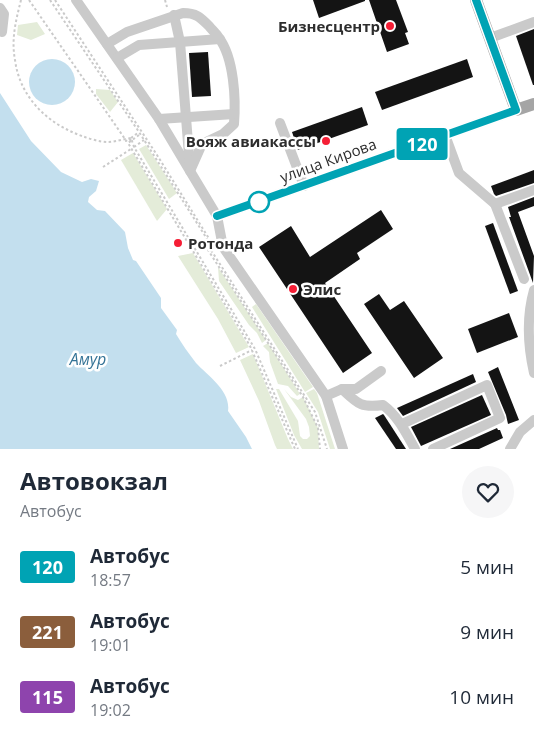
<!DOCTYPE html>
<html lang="ru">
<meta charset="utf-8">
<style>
:root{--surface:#fff;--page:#f6f6f7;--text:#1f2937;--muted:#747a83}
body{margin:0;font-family:"Open Sans",sans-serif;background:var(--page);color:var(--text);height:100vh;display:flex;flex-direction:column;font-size:19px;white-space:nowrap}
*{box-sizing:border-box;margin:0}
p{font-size:16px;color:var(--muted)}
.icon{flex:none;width:28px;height:28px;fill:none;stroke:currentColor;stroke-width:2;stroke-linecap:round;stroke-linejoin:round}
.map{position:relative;height:449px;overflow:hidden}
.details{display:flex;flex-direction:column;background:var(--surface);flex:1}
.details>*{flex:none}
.badge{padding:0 10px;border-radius:4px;font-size:18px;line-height:32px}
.map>.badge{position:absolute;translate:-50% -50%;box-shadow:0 0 0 2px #fff}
.round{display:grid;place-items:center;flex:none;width:52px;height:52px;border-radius:26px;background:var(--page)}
.overview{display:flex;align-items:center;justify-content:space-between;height:85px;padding:0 20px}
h1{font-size:24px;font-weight:700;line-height:38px}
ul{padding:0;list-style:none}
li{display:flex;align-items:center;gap:15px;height:65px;padding:0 20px}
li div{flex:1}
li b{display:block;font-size:19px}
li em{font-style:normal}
li .badge{min-width:55px;font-weight:700;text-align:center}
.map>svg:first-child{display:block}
</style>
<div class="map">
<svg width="534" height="449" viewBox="0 0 534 449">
<rect width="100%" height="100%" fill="#fff"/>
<g fill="#e4ecd9">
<path d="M37,22L45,34L31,40L17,35L18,25Z"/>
<path d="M96,89L110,90L118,102L110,112L96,94Z"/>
<path d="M146,145L177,193L169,199L139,149Z"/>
<path d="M133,153L167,209L157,221L121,160Z"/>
<path d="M193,253L249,347L236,353L218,319L178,256Z"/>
<path d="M218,267L266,340L262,343L257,333L249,325L219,281Z"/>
<path d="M256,304L313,387L305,392L252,307Z"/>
<path d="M268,343L300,394L297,396L288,386L278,384L270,362L269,352L263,346Z"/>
<path d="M253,354L288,439L293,449H277L275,445L259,401L240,360Z"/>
<path d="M276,389H279L298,421L300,436L303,439H307L310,436L309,427L306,419L284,389L291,397L298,400L303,397L318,428L319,449H302L294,435Z"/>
<path d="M314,389L317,393L335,449H330L318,412L306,393Z"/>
</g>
<g fill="#c3dfee">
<circle cx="52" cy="82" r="23"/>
<path d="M0,93L31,141L61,172L82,182L91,179L99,181L96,191L89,197L88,202L97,210L105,211L125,232L128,248L133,260L136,261L161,298V308L177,330L176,334C182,344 189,354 196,363C208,376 231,391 228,411L246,437L252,449H0Z"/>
</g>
<g fill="#141414">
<path d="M313,0H365V1L319,18Z"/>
<path d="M369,0H396L408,32L405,33L409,44L387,52Z"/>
<path d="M534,29V85H533L516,36Z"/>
<path d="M208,52L211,96L192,97L189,53Z"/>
<path d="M467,59L473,77L382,110L375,92Z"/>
<path d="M362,107L368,125L298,150L292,132Z"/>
<path d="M534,170V183L496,196L494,194L491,186Z"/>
<path d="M534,197V206L518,212L534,256L533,283L509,217H511L508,207Z"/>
<path d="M381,210L393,229L357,253L360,259L325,283L372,353L343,373L259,247L291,226L310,257Z"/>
<path d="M493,223L518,291L510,294L485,226Z"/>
<path d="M379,294L390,310L404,301L443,358L414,378L364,304Z"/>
<path d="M509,313L518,337L477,353L468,329Z"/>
<path d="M498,367L519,420L508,424L506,415L488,372Z"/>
<path d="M473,374L476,382L403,416L397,408Z"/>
<path d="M482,395L491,415L421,446L411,427Z"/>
<path d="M383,414L384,415L406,449H396L375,418Z"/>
<path d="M497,428L498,430H500L503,438L479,449H450Z"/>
</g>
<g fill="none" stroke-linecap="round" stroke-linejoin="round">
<g stroke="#cacaca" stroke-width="2" stroke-dasharray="2.5 2.5" stroke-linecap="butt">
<path d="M21,0C16,20 11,39 15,60C20,98 48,124 82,136C90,139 100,142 108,142C115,142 123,139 131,138L134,147L255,349L298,449"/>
<path d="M29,0L125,139L126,141L129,139L132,141"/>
<path d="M50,0L139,132L209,242L205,244L208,250L303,397L318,428L320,449"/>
<path d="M55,0L157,155L213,245L209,247L315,412L327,449"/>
<path d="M165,0L167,7"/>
<path d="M139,135L128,143L250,346L295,449"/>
<path d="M131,138L139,132"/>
<path d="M134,147L144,140"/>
<path d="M103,167L131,149"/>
<path d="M220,366L252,350"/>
</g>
<g stroke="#cacaca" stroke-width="10">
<path d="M76,0L159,119L190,171L217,216L223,247L326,396L343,449"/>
<path d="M0,8L4,14L2,32"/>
<path d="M174,15L180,42L190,168"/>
<path d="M490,38L534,22"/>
<path d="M107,44L127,32L183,13C196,13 200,17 209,26C212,30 216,33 219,38C234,58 236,99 234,124L223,134L202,144L190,171"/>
<path d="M117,58L139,45L220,39"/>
<path d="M159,119L234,114"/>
<path d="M280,123L304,186"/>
<path d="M445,135L459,173L495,204L534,190"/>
<path d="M495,204L524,279"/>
<path d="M217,216L516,110"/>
<path d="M534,290C526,318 528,346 534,373"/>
<path d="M342,389C358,404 361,408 383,405C398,416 406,433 415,449"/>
<path d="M326,396L342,389H356L381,371"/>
<path d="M402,424L487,385L500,418L433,449"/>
<path d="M510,449L520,432L534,420"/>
</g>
<path stroke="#a5a5a5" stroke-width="12" d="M476,0L516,110L534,104"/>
</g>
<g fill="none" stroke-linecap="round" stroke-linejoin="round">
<defs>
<path id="line" d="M217,216L516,110L476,0"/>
</defs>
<use href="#line" stroke="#fff" stroke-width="11"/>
<use href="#line" stroke="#00a3b4" stroke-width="8"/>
</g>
<g fill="#f51e35" stroke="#fff" stroke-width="2">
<circle cx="390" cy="26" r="5"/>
<circle cx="326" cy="141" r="5"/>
<circle cx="178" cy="243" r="5"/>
<circle cx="293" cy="289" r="5"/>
</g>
<circle fill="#fff" stroke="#00a3b4" stroke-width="2.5" cx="259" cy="202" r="10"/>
<g text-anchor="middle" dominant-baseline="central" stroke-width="5" stroke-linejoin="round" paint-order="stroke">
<g font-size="15" font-weight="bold" fill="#2d2d2d" stroke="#fff" text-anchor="end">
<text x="380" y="26">Бизнесцентр</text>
<text x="316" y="141">Вояж авиакассы</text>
<text x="188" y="243" text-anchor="start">Ротонда</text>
<text x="303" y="289" text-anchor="start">Элис</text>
</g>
<g font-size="15" fill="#2d2d2d" stroke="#fff">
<text transform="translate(328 160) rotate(-20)">улица Кирова</text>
</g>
<g font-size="16" font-style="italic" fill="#347396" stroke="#fff">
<text x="88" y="359">Амур</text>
</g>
</g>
</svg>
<b class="badge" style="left:422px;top:144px;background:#00a3b4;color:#fff">120</b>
</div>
<section class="details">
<div class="overview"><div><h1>Автовокзал</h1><p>Автобус</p></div><a class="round"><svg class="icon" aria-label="heart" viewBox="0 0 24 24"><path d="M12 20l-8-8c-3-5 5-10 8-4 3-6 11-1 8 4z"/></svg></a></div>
<ul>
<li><span class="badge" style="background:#00a3b4;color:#fff">120</span><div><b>Автобус</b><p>18:57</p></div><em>5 мин</em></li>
<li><span class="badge" style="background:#8b5e3c;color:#fff">221</span><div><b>Автобус</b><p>19:01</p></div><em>9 мин</em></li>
<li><span class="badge" style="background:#8e44ad;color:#fff">115</span><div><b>Автобус</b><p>19:02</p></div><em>10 мин</em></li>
</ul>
</section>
